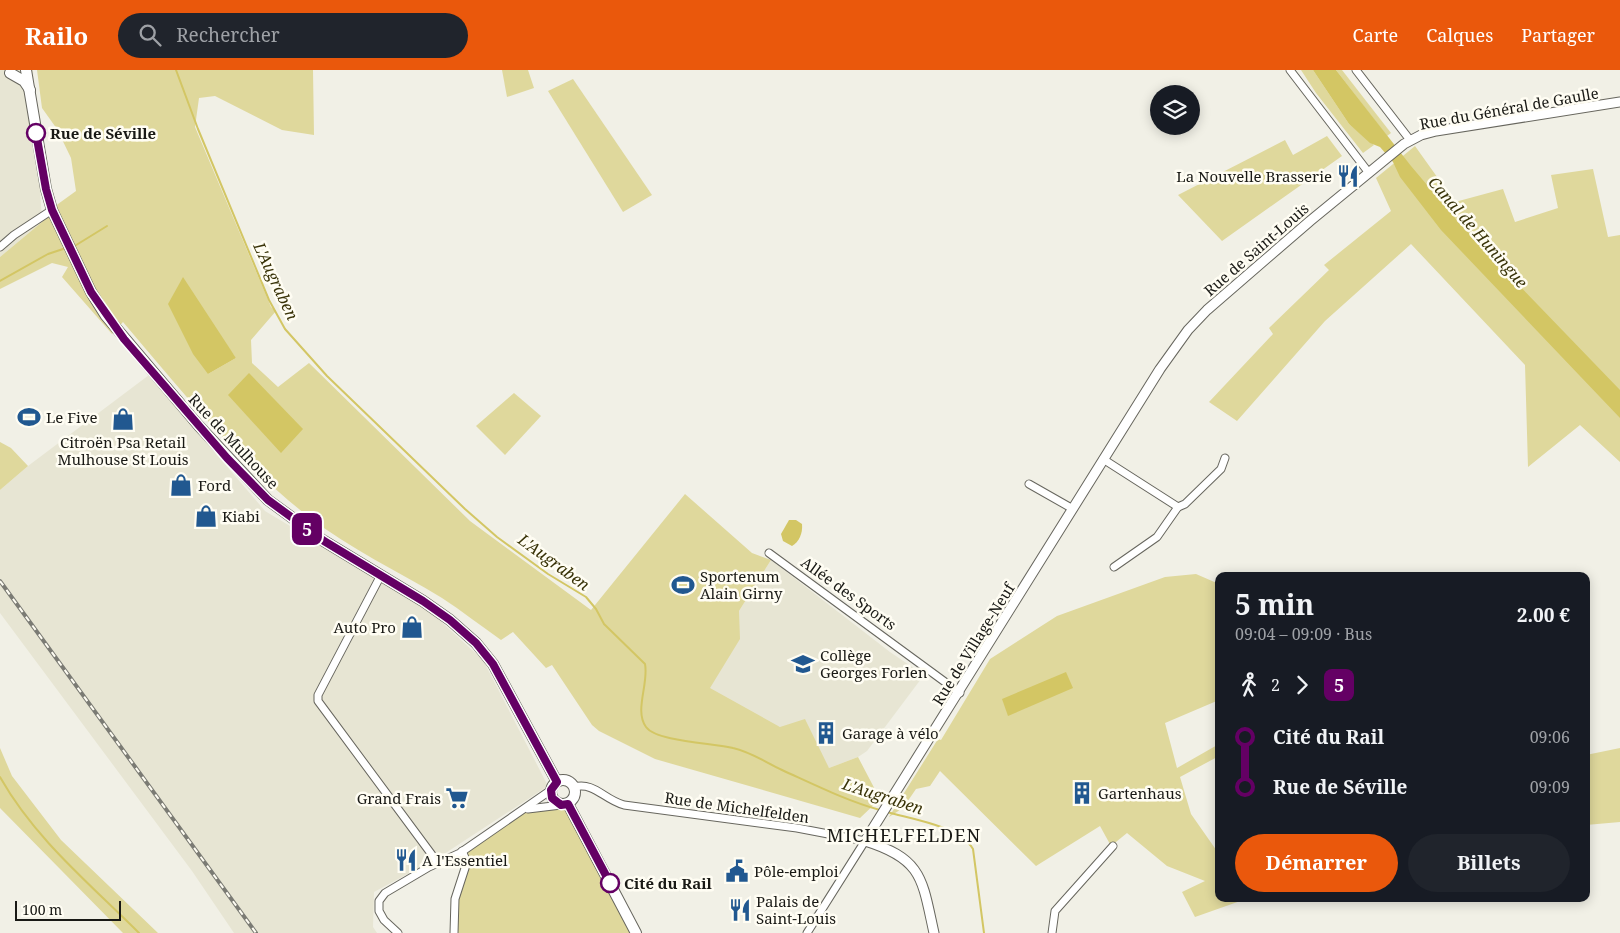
<!DOCTYPE html>
<html lang="fr">
<meta charset="utf-8">
<style>
:root{--surface:#171b24;--page:#20242c;--text:#f1f3f6;--muted:#9ea1a6;--accent:#ea580c}
body{margin:0;font-family:"Noto Serif",serif;background:var(--page);color:var(--text);height:100vh;display:flex;flex-direction:column;font-size:19px;white-space:nowrap}
*{box-sizing:border-box;margin:0}
p{font-size:16px;color:var(--muted)}
.icon{flex:none;width:28px;height:28px;fill:none;stroke:currentColor;stroke-width:2;stroke-linecap:round;stroke-linejoin:round}
.map{position:relative;flex:1;overflow:hidden}
.sheet{position:absolute;left:1215px;top:502px;width:375px;height:330px;display:flex;flex-direction:column;background:var(--surface);border-radius:10px;box-shadow:0 2px 12px #0003}
.sheet>*{flex:none}
.badge{padding:0 10px;border-radius:8px;font-size:18px;line-height:32px}
.tools{position:absolute;left:1150px;top:15px;display:grid;gap:10px}
.tools a{display:grid;place-items:center;width:50px;height:50px;border-radius:50%;background:var(--surface);box-shadow:0 2px 12px #0003;font-size:25px}
.scale{position:absolute;left:15px;bottom:12px;width:106px;box-sizing:border-box;padding-left:5px;border:2px solid #191915;border-top:0;font-size:14px;line-height:18px;white-space:nowrap;color:#191915;-webkit-text-stroke:4px #fffdf3;paint-order:stroke}
.map>.badge{position:absolute;translate:-50% -50%;box-shadow:0 0 0 2px #fff}
.legs{display:flex;align-items:center;gap:8px;height:55px;padding:0 20px;font-size:16px}
.legs p{margin-inline-start:auto}
.headline{display:flex;align-items:center;justify-content:space-between;height:85px;padding:0 20px}
h1{font-size:28px;font-weight:700;line-height:38px}
.primary-button{display:flex;gap:10px;margin-top:auto;padding:10px 20px}
.primary-button a{flex:1;height:58px;border-radius:30px;background:var(--accent);color:#fff;font-size:20px;font-weight:700;line-height:58px;text-align:center}
.primary-button a+a{background:var(--page);color:var(--text)}
ul{padding:0 20px;list-style:none}
li{display:flex;align-items:center;gap:18px;height:50px;font-size:19px}
li i{display:grid;place-items:center;width:8px;height:100%;margin:0 6px;background:currentColor}
li i::after{content:'';width:12px;height:12px;margin:-6px;border:4px solid;border-radius:50%;background:var(--surface)}
li p{margin-inline-start:auto}
li:first-child i{background:linear-gradient(#0000 50%,currentColor 0)}
li:last-child i{background:linear-gradient(currentColor 50%,#0000 0)}
header{display:flex;align-items:center;gap:30px;box-sizing:border-box;height:70px;padding:0 25px;background:var(--accent);color:#fff}
header strong{font-size:24px}
nav{display:flex;gap:28px;margin-inline-start:auto;font-size:18px}
.search{width:350px;height:45px;background:var(--page);display:flex;align-items:center;gap:12px;box-sizing:border-box;padding:0 18px;border-radius:28px;color:var(--muted);font-size:19px}
.map>svg:first-child{display:block}
</style>
<header>
<strong>Railo</strong>
<div class="search"><svg class="icon" aria-label="search" viewBox="0 0 24 24"><circle cx="10" cy="10" r="6"/><path d="M15 15l6 6"/></svg>Rechercher</div>
<nav><a>Carte</a><a>Calques</a><a>Partager</a></nav>
</header>
<div class="map">
<svg width="1620" height="863" viewBox="0 0 1620 863">
<rect width="100%" height="100%" fill="#f1f0e6"/>
<g fill="#e7e5d3">
<path d="M0,0H33L42,152L0,187Z"/>
<path d="M149,305L265,441L425,537L483,590L548,716L441,786L374,822L373,857L377,863H234L192,801L0,543V420L28,396Z"/>
<path d="M771,490L890,582L924,605L867,681L858,687L829,698L780,657L679,622L739,541Z"/>
</g>
<g fill="#dfd89c" fill-rule="evenodd">
<path d="M37,0H313L314,65L282,60L215,26L199,28L195,57L271,237L276,241L251,270L252,293L278,317L309,293L470,451L591,540L685,424L752,483L771,490L739,541L740,569L710,618L780,657L805,649L829,698L858,687L880,729L860,748L655,689L599,661L592,655L552,595L546,598L513,562L501,570C481,556 462,541 442,528C398,501 350,479 309,447C238,392 181,320 123,252L112,264L62,207L68,197L52,193L0,219V187L42,152L58,134L76,121L71,88L57,59L42,38ZM217,262L236,288L208,304Z"/>
<path d="M502,0H528L534,18L507,27Z"/>
<path d="M1301,0H1313L1349,54L1374,75L1363,83L1316,23Z"/>
<path d="M1336,0H1342L1391,63L1387,66Z"/>
<path d="M573,9L652,125L623,142L548,21Z"/>
<path d="M1327,66L1342,86L1222,171L1178,125L1285,70L1293,85Z"/>
<path d="M1415,76L1455,132L1503,119L1515,152L1558,138L1551,105L1593,99L1608,167L1620,165V392L1580,355L1528,397L1525,295L1411,174L1325,251L1237,351L1209,332L1273,264L1269,258L1329,200L1324,195L1391,141L1376,108Z"/>
<path d="M514,323L541,346L505,385L476,356Z"/>
<path d="M0,372L11,378L28,396L0,420Z"/>
<path d="M1196,504L1219,514V630L1165,653L1177,698L1219,674V686L1180,707L1191,744L1219,784V829H1246L1195,847L1182,822L1205,811L1167,796L1127,763L1111,776L1100,756L1036,796L940,701L930,716L916,719L903,738L889,747L938,669L941,670L990,589L1057,546L1165,507Z"/>
<path d="M0,678L12,706L61,770L158,863H123L0,738Z"/>
<path d="M1620,678V752L1586,755V685Z"/>
<path d="M553,737L565,739L631,863H454L453,846L467,792L462,781L521,742Z"/>
</g>
<g fill="#d3c664">
<path d="M1313,0H1336L1411,96L1460,154L1620,320V348L1441,160L1400,107L1393,92L1380,77L1370,73L1349,54Z"/>
<path d="M183,207L236,288L208,304L193,284L168,234Z"/>
<path d="M249,303L303,359L281,383L228,325Z"/>
<path d="M789,450H796L802,454C803,463 799,472 792,476L783,471L781,464Z"/>
<path d="M1066,602L1073,618L1008,646L1002,629Z"/>
</g>
<g fill="none" stroke-linecap="round" stroke-linejoin="round">
<g stroke="#d3c664" stroke-width="2">
<path d="M176,0L198,59L269,230L285,259L327,306L465,439L497,467L548,504L586,527L596,539L604,554L645,594C649,613 634,641 646,657C657,672 714,673 733,678C751,682 765,692 782,700C813,714 847,731 880,740"/>
<path d="M73,177L107,156"/>
<path d="M0,211L48,184L66,178"/>
<path d="M0,707C35,769 89,813 139,863"/>
<path d="M887,742C911,749 960,756 973,779L984,863"/>
</g>
<defs>
<g id="minor">
<path d="M1290,0L1369,103"/>
<path d="M1356,0L1410,70"/>
<path d="M0,177L14,165L52,140"/>
<path d="M1103,389L1178,437"/>
<path d="M1029,414L1073,439"/>
<path d="M769,483L960,623"/>
<path d="M1114,497L1157,467L1178,437L1185,434L1221,399L1225,388"/>
<path d="M381,505L318,625V631L438,793"/>
<path d="M574,717C595,712 603,729 624,735L797,758L865,771L807,863"/>
<path d="M528,739L561,735"/>
<path d="M398,863L384,850L379,841V831L385,823L429,797L460,783L551,720"/>
<path d="M454,863L455,829L467,792L462,781"/>
<path d="M1052,863L1055,841L1113,776"/>
</g>
<path id="tertiary" d="M934,863C922,809 923,789 865,771L1160,299L1188,260L1207,240L1310,151L1404,74L1421,65L1436,61L1620,32"/>
<g id="secondary">
<path d="M26,0L46,119L52,140L91,222L106,246L199,356L268,430L324,471L423,531L450,550L476,573L493,594L557,712"/>
<path d="M10,3L24,11L30,20"/>
<circle cx="563" cy="722" r="12"/>
<path d="M568,734L636,863"/>
</g>
</defs>
<use href="#minor" stroke="#67665e" stroke-width="9"/>
<use href="#tertiary" stroke="#67665e" stroke-width="11"/>
<use href="#secondary" stroke="#67665e" stroke-width="12"/>
<use href="#minor" stroke="#fff" stroke-width="7"/>
<use href="#tertiary" stroke="#fff" stroke-width="9"/>
<use href="#secondary" stroke="#fff" stroke-width="10"/>
<defs>
<path id="rail" d="M0,511L256,863"/>
</defs>
<use href="#rail" stroke="#7b7b74" stroke-width="4"/>
<use href="#rail" stroke="#fffdf3" stroke-width="2" stroke-dasharray="5.5" stroke-linecap="butt"/>
</g>
<g fill="none" stroke-linecap="round" stroke-linejoin="round">
<defs>
<path id="line-1" d="M36,63L46,119L52,140L91,222L124,269L227,388L268,430L324,471L423,531L450,550L476,573L493,594L557,712L551,720L552,728L561,735L568,734L610,813"/>
</defs>
<use href="#line-1" stroke="#fff" stroke-width="11"/>
<use href="#line-1" stroke="#640064" stroke-width="8"/>
</g>
<defs>
<symbol id="restaurant-bare" viewBox="-9 -9 18 18"><path d="M-5-6h1v4h1v-4h1v4h1v-4h1v5L-1.5 .5V6h-2V.5L-5-1ZM5-6V6H3V1.5H1.5Q1.5-4 5-6Z" fill="#215890" stroke="#fffdf3" stroke-width="2.5" paint-order="stroke"/></symbol>
<symbol id="stadium-bare" viewBox="-9 -9 18 18"><path d="M0-5a6.5 5 0 1 0 0 10a6.5 5 0 1 0 0-10ZM-3.5-1.8h7v3.6h-7Z" fill="#215890" stroke="#fffdf3" stroke-width="2.5" paint-order="stroke"/></symbol>
<symbol id="shop-bare" viewBox="-9 -9 18 18"><path d="M-5-2.5h2.3a2.7 3.5 0 0 1 5.4 0H5L5.5 6h-11ZM-1.5-2.5h3a1.5 2.3 0 0 0-3 0Z" fill="#215890" stroke="#fffdf3" stroke-width="2.5" paint-order="stroke"/></symbol>
<symbol id="school-bare" viewBox="-9 -9 18 18"><path d="M0-5L7-2L0 1L-7-2ZM-4 1L0 2.5L4 1V4Q0 6-4 4Z" fill="#215890" stroke="#fffdf3" stroke-width="2.5" paint-order="stroke"/></symbol>
<symbol id="building-bare" viewBox="-9 -9 18 18"><path d="M-4-6H4V6H1V3H-1V6H-4ZM-2.5-4.3h1.7v1.8h-1.7ZM.8-4.3h1.7v1.8H.8ZM-2.5-1h1.7V.8h-1.7ZM.8-1h1.7V.8H.8Z" fill="#215890" stroke="#fffdf3" stroke-width="2.5" paint-order="stroke"/></symbol>
<symbol id="supermarket-bare" viewBox="-9 -9 18 18"><path d="M-6-5.5h2.5l.6 2H6L4.5 2H-2.5L-4.4-4H-6ZM-1.5 3.2a1.3 1.3 0 1 0 .1 0ZM3 3.2a1.3 1.3 0 1 0 .1 0Z" fill="#215890" stroke="#fffdf3" stroke-width="2.5" paint-order="stroke"/></symbol>
<symbol id="civic-bare" viewBox="-9 -9 18 18"><path d="M-.6-6.5H3V-4.5H.6V-3L4-1V1h2V6H-6V1h2V-1L-.6-3ZM-1.2 2.5V6h2.4V2.5Z" fill="#215890" stroke="#fffdf3" stroke-width="2.5" paint-order="stroke"/></symbol>
</defs>
<g fill-rule="evenodd">
<use href="#restaurant-bare" x="1332" y="90" width="32" height="32"/>
<use href="#stadium-bare" x="13" y="331" width="32" height="32"/>
<use href="#shop-bare" x="107" y="333" width="32" height="32"/>
<use href="#shop-bare" x="165" y="399" width="32" height="32"/>
<use href="#shop-bare" x="190" y="430" width="32" height="32"/>
<use href="#stadium-bare" x="667" y="499" width="32" height="32"/>
<use href="#shop-bare" x="396" y="541" width="32" height="32"/>
<use href="#school-bare" x="787" y="578" width="32" height="32"/>
<use href="#building-bare" x="810" y="647" width="32" height="32"/>
<use href="#building-bare" x="1066" y="707" width="32" height="32"/>
<use href="#supermarket-bare" x="441" y="712" width="32" height="32"/>
<use href="#restaurant-bare" x="390" y="774" width="32" height="32"/>
<use href="#civic-bare" x="721" y="785" width="32" height="32"/>
<use href="#restaurant-bare" x="724" y="824" width="32" height="32"/>
</g>
<g fill="#fff" stroke="#640064" stroke-width="2.5">
<circle cx="36" cy="63" r="9"/>
<circle cx="610" cy="813" r="9"/>
</g>
<g text-anchor="middle" dominant-baseline="central" stroke-width="5" stroke-linejoin="round" paint-order="stroke">
<g font-size="15" fill="#191915" stroke="#fffdf3">
<text transform="translate(1509 38) rotate(-10)">Rue du Général de Gaulle</text>
<text transform="translate(1256 179) rotate(-41)">Rue de Saint-Louis</text>
<text transform="translate(234 371) rotate(47)">Rue de Mulhouse</text>
<text transform="translate(849 523) rotate(36)">Allée des Sports</text>
<text transform="translate(973 574) rotate(-58)">Rue de Village-Neuf</text>
<text transform="translate(737 737) rotate(8)">Rue de Michelfelden</text>
</g>
<g font-size="15" font-weight="bold" fill="#191915" stroke="#fffdf3" text-anchor="start">
<text x="50" y="63">Rue de Séville</text>
<text x="624" y="813">Cité du Rail</text>
</g>
<g font-size="15" fill="#191915" stroke="#fffdf3" text-anchor="start">
<text x="1332" y="106" text-anchor="end">La Nouvelle Brasserie</text>
<text x="46" y="347">Le Five</text>
<text x="123" y="372" text-anchor="middle">Citroën Psa Retail<tspan x="123" dy="17">Mulhouse St Louis</tspan></text>
<text x="198" y="415">Ford</text>
<text x="222" y="446">Kiabi</text>
<text x="700" y="506">Sportenum<tspan x="700" dy="17">Alain Girny</tspan></text>
<text x="396" y="557" text-anchor="end">Auto Pro</text>
<text x="820" y="585">Collège<tspan x="820" dy="17">Georges Forlen</tspan></text>
<text x="842" y="663">Garage à vélo</text>
<text x="1098" y="723">Gartenhaus</text>
<text x="441" y="728" text-anchor="end">Grand Frais</text>
<text x="422" y="790">A l'Essentiel</text>
<text x="754" y="801">Pôle-emploi</text>
<text x="756" y="831">Palais de<tspan x="756" dy="17">Saint-Louis</tspan></text>
</g>
<g font-size="16" font-style="italic" fill="#393308" stroke="#fffdf3">
<text transform="translate(1478 162) rotate(49)">Canal de Huningue</text>
<text transform="translate(276 211) rotate(65)">L'Augraben</text>
<text transform="translate(554 492) rotate(36)">L'Augraben</text>
<text transform="translate(883 726) rotate(18)">L'Augraben</text>
</g>
<g font-size="18" letter-spacing="1" fill="#191915" stroke="#fffdf3">
<text x="904" y="765">MICHELFELDEN</text>
</g>
</g>
</svg>
<div class="tools">
<a><svg class="icon" aria-label="layers" viewBox="0 0 24 24"><path d="M12 4l9 5-9 5-9-5zM3 14l9 5 9-5"/></svg></a>
</div>
<div class="scale">100 m</div>
<b class="badge" style="left:307px;top:459px;background:#640064;color:#fff">5</b>
<section class="sheet">
<div class="headline"><div><h1>5 min</h1><p>09:04 – 09:09 · Bus</p></div><b>2.00 €</b></div>
<div class="legs"><svg class="icon" aria-label="walk" viewBox="0 0 24 24"><circle cx="13" cy="4" r="2"/><path d="M13 8l-2 6 4 7M11 14l-3 7M7 12l3-4h3l4 4"/></svg>2<svg class="icon" aria-label="forward" viewBox="0 0 24 24"><path d="M9 5l7 7-7 7"/></svg><b class="badge" style="background:#640064;color:#fff">5</b></div>
<ul>
<li><i style="color:#640064"></i><b>Cité du Rail</b><p>09:06</p></li>
<li><i style="color:#640064"></i><b>Rue de Séville</b><p>09:09</p></li>
</ul>
<div class="primary-button"><a>Démarrer</a><a>Billets</a></div>
</section>
</div>
